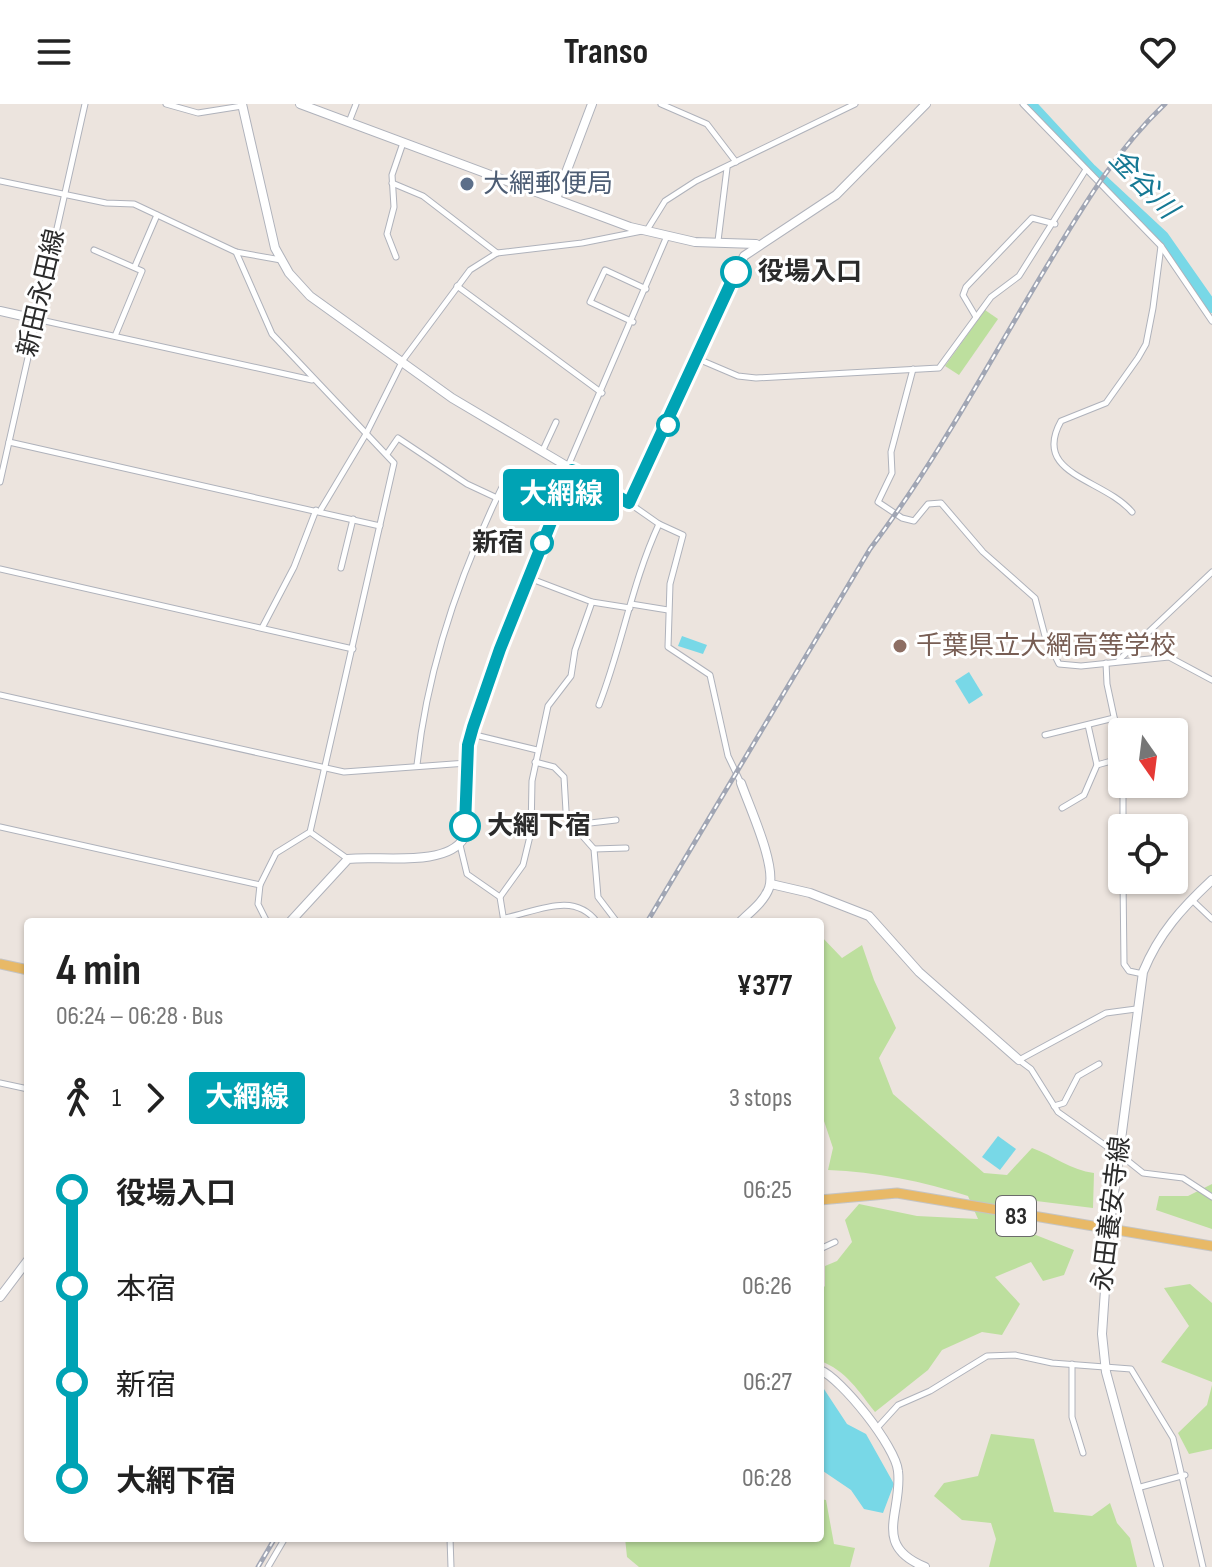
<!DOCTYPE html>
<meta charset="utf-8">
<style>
:root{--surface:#fff;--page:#f2f2f2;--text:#222;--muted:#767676}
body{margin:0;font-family:"Sofia Sans Condensed","Noto Sans JP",sans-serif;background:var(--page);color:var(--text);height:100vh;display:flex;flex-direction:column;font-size:30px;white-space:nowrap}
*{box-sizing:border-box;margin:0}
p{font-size:26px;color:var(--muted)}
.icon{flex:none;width:44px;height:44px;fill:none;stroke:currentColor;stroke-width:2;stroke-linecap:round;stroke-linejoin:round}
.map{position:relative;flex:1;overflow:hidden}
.side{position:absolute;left:24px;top:814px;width:800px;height:624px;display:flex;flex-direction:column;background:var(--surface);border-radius:8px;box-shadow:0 2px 6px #0004}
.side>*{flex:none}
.badge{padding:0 16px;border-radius:6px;font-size:28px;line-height:52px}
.needle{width:52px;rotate:166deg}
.controls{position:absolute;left:1108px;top:614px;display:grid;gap:16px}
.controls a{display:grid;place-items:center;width:80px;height:80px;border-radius:8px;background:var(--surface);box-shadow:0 2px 6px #0004;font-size:40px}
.map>.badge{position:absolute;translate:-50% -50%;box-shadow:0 0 0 4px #fff}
.legs{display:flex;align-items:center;gap:12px;height:88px;padding:0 32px;font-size:26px}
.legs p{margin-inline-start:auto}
.head{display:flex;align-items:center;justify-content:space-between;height:136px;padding:0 32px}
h1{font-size:44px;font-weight:700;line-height:60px}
ul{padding:0 32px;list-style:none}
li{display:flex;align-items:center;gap:28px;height:96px;font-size:30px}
li i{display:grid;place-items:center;width:12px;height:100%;margin:0 10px;background:currentColor}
li i::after{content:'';width:20px;height:20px;margin:-10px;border:6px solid;border-radius:50%;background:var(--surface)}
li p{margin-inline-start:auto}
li:first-child i{background:linear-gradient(#0000 50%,currentColor 0)}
li:last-child i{background:linear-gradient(currentColor 50%,#0000 0)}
header{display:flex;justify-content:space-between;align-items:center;height:104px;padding:0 32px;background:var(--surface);font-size:36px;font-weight:700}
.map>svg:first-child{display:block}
</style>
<header><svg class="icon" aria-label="menu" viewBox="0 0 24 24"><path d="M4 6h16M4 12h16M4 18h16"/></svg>Transo<svg class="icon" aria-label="heart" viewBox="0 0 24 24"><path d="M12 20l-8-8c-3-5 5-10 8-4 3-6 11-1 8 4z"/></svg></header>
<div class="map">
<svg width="1212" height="1463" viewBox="0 0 1212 1463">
<rect width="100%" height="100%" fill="#ece4de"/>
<g fill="#bddf9e">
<path d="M985,206L998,215L959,271L945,262Z"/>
<path d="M820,831L842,854L862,841L874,876L896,924L879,954L893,990L984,1069L1007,1071L1032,1044C1054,1052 1071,1066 1094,1069L1093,1104L1020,1095L1013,1122L1074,1146L1064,1171L1043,1177L1031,1158L995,1173L1020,1200L1002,1231L982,1228L942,1246L928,1266L875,1308C859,1288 846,1266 820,1257V1187L825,1182V1162L837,1157L852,1138L845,1116L859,1100L917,1112L978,1115L968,1092C923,1077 876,1068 828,1066L833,1044L820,1005Z"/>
<path d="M1212,1080V1125L1156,1106L1159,1092H1188Z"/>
<path d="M1190,1180L1212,1199V1278L1161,1258L1189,1222L1164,1184Z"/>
<path d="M1212,1281V1345L1189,1350L1178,1329L1207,1301Z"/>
<path d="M991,1330L1034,1335L1054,1408L1092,1412L1110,1399L1117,1419L1130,1434L1137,1463H989L996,1435L991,1419L962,1416L934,1392L944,1379L978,1372Z"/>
<path d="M820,1395L826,1396L834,1440L855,1444L850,1463H639L627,1453L625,1434H820Z"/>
</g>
<g fill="#78d8e7">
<path d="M682,532L707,541L703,550L678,542Z"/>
<path d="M969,568L983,591L969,600L955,577Z"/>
<path d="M998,1032L1016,1045L1000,1066L982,1053Z"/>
<path d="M820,1279L847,1320L866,1330L894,1380L883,1409L864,1405L851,1386L820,1365Z"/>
</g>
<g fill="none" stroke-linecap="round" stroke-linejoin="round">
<path stroke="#78d8e7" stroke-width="12" d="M1030,0L1091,66L1163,133L1212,203"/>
<defs>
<g id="street">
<path d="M166,0L198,9L242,2"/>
<path d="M661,0L707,20L736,58"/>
<path d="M1023,0L1161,142L1212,217"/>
<path d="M349,18L356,0"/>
<path d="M0,77L106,99L134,100L236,148L281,156"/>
<path d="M392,79L423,92L497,149"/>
<path d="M718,137L727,64"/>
<path d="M94,146L142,167L115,232"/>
<path d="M236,148L272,230L394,359L310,728L276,749L260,781L258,800L267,818"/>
<path d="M396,153L387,130L394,103L392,71L403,39"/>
<path d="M135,162L157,111"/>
<path d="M457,182L602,289"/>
<path d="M976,213L963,191L966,183L1032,114L1055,120"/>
<path d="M36,215L312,276"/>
<path d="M633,218L590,198L605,166L646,185"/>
<path d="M698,255L738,272L756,274L939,264L991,193L1019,172L1085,67"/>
<path d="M913,265L891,348L892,369L878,398L902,414L914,417L928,400L941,399L983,448L1035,494L1045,532L1059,560L1081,562L1169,553L1212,576"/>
<path d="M9,338L380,422"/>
<path d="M542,348L556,318"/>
<path d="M387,350L398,334L467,380L497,394"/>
<path d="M568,362L667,132"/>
<path d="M0,378L85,0"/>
<path d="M629,399L659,420L683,431L670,480L668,543L710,571L728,652L741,679"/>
<path d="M320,407L366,330L403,256L470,166L497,149L582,139L647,126L665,97L696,77L855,0"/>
<path d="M1132,408C1103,374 1031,371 1061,317L1106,299L1138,254L1146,240L1153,204L1161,142"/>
<path d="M341,464L353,415"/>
<path d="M0,465L353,545"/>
<path d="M529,474L592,498L630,504"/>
<path d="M631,500L668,506"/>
<path d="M262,524L294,463L316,406"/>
<path d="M1119,556L1212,468"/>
<path d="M1106,559L1107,580L1122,650"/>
<path d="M0,591L344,668L467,659"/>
<path d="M599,601C622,542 632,478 659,420"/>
<path d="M1088,621L1097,661"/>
<path d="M471,630L537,646"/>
<path d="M1045,631L1114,614"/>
<path d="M535,658L554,663L564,673L566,707L570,718L594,745L598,793L617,818"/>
<path d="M417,661C428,557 463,460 510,367"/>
<path d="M1123,680V724"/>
<path d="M1062,704L1084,691L1097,661L1122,654"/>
<path d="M573,721L616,716"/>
<path d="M0,723L260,781"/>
<path d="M310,728L348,755"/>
<path d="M460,741L467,770L500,793L504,818"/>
<path d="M594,745L626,744"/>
<path d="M1123,776L1124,860L1129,867L1143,870"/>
<path d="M500,793L523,761L531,728L532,677L548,602L571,572L575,546L592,498"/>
<path d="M1192,796L1212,815"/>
<path d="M505,814C538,807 574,787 597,818"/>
<path d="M0,979L28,985"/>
<path d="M1054,1002L1064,999L1078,972L1099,960"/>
<path d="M1106,1042L1058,1008L1031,965L1019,956L1106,909L1136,905"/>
<path d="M1128,1057L1143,1069L1183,1074L1212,1093"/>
<path d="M820,1145L835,1138"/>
<path d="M1072,1260V1313L1083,1349"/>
<path d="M877,1324L898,1301L930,1287L987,1252L1015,1251L1052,1259L1131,1265L1173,1334L1203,1463"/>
<path d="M1137,1384L1185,1371"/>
<path d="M450,1434L451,1463"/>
<path d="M268,1463L285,1434"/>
</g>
<g id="secondary">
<path d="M242,0L275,144L289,169L310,192L452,294L629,399L744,152L836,91L926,0"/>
<path d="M300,0L630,123L695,138L756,140"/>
<path d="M556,95L592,0"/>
<path d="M0,207L36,215"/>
<path d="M771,780L810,789L869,812L919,868L1019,956"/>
<path d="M290,818L348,755C378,751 446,764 464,734L468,641L473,623L500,545L572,366"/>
<path d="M740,818C750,808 764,798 769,784C777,762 749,702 741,679"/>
<path d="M0,1193L28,1156"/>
<path d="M820,1266C841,1274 896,1343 898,1367C903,1408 871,1441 925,1463"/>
<path d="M1159,1463L1106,1268L1102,1230L1109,1127L1143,868C1159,829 1182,804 1212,776"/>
</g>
<g id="primary">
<path d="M0,860L28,866"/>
<path d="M820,1096L897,1089L1212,1142"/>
</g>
</defs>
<use href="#street" stroke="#afb2bb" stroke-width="7"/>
<use href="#secondary" stroke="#afb2bb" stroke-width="10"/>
<use href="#primary" stroke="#c4c4c4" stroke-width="11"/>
<use href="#street" stroke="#fff" stroke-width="5"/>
<use href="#secondary" stroke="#fff" stroke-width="8"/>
<use href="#primary" stroke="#e8b967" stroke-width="9"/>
<defs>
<g id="rail">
<path d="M647,818L870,445C936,358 988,260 1044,167C1080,108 1114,48 1165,0"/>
<path d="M258,1463L275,1434"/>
</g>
</defs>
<use href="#rail" stroke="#a1a6b4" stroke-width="5"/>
<use href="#rail" stroke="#fff" stroke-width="2" stroke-dasharray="6" stroke-linecap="butt"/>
<defs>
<path id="street-bridge" d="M1106,1042L1128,1057"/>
</defs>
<use href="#street-bridge" stroke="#afb2bb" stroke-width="7" stroke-linecap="butt"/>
<use href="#street-bridge" stroke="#fff" stroke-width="5"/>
</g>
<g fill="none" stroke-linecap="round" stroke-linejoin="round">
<defs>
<path id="line-1" d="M465,722L468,641L473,623L500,545L572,366L629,399L736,168"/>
</defs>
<use href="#line-1" stroke="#fff" stroke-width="18"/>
<use href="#line-1" stroke="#00a3b4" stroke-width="12"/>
</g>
<circle fill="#5c6f8a" stroke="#fff" stroke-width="3" cx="467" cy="80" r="8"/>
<g fill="#fff" stroke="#00a3b4" stroke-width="4">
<circle cx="736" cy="168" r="14"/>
<circle cx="668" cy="321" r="10"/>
<circle cx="542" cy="439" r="10"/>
<circle cx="465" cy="722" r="14"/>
</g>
<circle fill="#8d6e63" stroke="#fff" stroke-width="3" cx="900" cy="542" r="8"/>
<g text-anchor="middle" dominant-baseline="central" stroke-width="6" stroke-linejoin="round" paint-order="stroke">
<rect fill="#fff" stroke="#6b6b6b" stroke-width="2" x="996" y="1092" width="40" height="40" rx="6"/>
<g font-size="24" font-weight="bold" fill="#2b2b2b">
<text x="1016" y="1112">83</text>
</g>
<g font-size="26" fill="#4e5e75" stroke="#fff" text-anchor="start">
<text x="483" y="80">大網郵便局</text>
</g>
<g font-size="26" font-weight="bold" fill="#2b2b2b" stroke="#fff" text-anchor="start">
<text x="758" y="168">役場入口</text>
<text x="524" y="439" text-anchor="end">新宿</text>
<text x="487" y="722">大網下宿</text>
</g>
<g font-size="26" fill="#2b2b2b" stroke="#fff">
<text transform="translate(42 189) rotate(-77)">新田永田線</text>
<text transform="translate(1112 1110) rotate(-83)">永田養安寺線</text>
</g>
<g font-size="26" fill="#785e54" stroke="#fff" text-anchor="start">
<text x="916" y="542">千葉県立大網高等学校</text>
</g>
<g font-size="28" font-style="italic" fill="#167994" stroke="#fff">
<text transform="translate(1143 80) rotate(46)">金谷川</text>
</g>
</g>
</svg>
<div class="controls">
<a><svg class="needle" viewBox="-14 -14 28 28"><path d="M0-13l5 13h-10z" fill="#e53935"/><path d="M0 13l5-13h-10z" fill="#767676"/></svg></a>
<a><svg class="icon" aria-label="locate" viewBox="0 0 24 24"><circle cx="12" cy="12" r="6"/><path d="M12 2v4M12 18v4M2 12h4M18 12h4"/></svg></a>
</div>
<b class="badge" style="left:561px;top:391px;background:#00a3b4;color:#fff">大網線</b>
<section class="side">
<div class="head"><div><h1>4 min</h1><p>06:24 – 06:28 · Bus</p></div><b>¥377</b></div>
<div class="legs"><svg class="icon" aria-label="walk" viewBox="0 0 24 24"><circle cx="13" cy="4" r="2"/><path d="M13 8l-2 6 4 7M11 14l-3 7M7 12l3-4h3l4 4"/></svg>1<svg class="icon" aria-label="forward" viewBox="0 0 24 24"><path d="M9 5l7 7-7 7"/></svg><b class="badge" style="background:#00a3b4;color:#fff">大網線</b><p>3 stops</p></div>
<ul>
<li><i style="color:#00a3b4"></i><b>役場入口</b><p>06:25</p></li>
<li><i style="color:#00a3b4"></i><span>本宿</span><p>06:26</p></li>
<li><i style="color:#00a3b4"></i><span>新宿</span><p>06:27</p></li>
<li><i style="color:#00a3b4"></i><b>大網下宿</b><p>06:28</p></li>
</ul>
</section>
</div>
